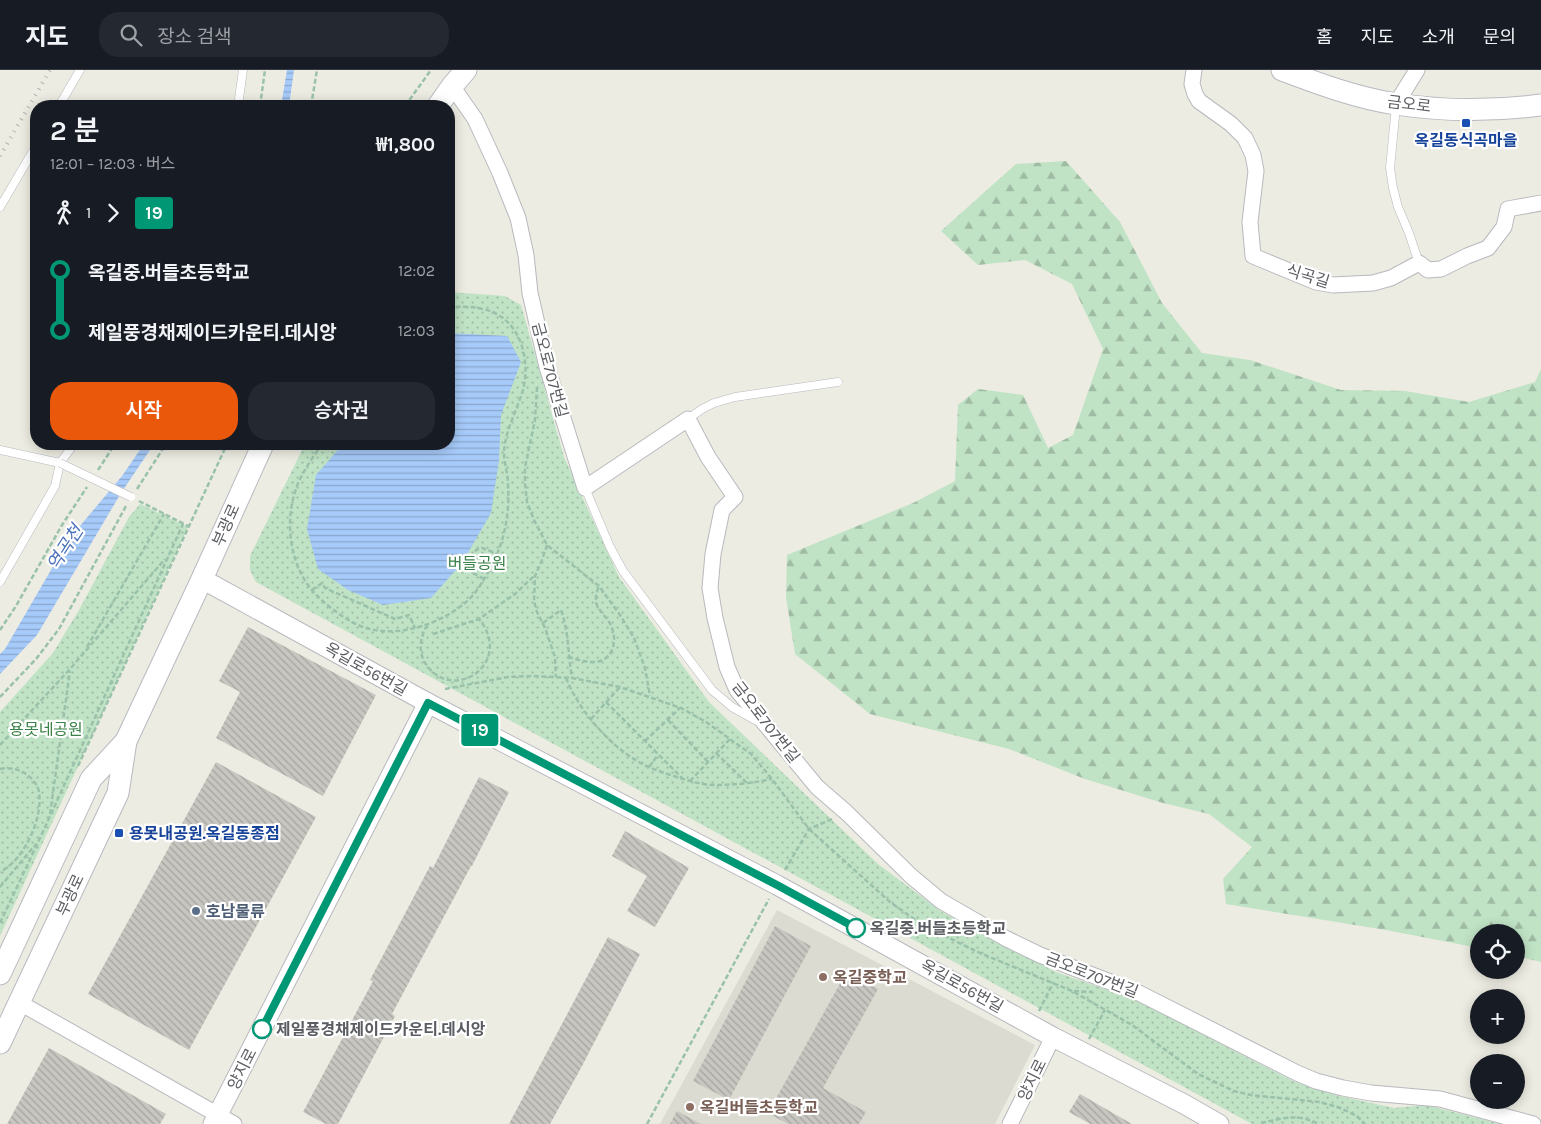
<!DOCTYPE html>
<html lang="ko">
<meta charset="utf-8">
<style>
:root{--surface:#171b24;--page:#242831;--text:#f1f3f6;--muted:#9ea1a6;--line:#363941;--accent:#ea580c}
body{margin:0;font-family:Karla,"Noto Sans KR",sans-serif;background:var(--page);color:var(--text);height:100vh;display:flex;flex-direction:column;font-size:19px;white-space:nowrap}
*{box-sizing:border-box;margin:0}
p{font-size:16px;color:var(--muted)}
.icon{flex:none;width:28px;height:28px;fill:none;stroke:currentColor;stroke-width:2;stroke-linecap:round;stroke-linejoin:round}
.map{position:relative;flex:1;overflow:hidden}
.details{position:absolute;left:30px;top:30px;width:425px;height:350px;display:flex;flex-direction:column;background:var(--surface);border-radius:20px;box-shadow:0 2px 12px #0003}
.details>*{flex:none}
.badge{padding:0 10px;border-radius:4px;font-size:18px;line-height:32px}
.buttons{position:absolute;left:1470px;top:854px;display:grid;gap:10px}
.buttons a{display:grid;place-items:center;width:55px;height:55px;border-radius:50%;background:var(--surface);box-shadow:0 2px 12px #0003;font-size:25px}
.map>.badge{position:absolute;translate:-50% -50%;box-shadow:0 0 0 2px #fff}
.legs{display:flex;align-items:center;gap:8px;height:55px;padding:0 20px;font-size:16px}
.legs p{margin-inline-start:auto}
.overview{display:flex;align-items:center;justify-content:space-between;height:85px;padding:0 20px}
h1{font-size:28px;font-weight:600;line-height:38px}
.button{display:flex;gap:10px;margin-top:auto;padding:10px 20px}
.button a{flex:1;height:58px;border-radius:20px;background:var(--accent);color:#fff;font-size:20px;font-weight:600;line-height:58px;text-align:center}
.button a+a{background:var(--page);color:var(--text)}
ul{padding:0 20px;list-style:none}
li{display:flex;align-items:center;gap:18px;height:60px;font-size:19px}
li i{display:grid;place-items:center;width:8px;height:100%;margin:0 6px;background:currentColor}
li i::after{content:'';width:12px;height:12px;margin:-6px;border:4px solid;border-radius:50%;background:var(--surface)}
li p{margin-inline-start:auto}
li:first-child i{background:linear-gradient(#0000 50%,currentColor 0)}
li:last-child i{background:linear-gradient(currentColor 50%,#0000 0)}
header{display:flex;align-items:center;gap:30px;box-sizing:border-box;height:70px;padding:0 25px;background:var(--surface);border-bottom:1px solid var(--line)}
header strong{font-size:24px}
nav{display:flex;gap:28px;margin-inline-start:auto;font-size:18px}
.search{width:350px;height:45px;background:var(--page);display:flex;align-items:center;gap:12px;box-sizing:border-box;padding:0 18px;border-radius:20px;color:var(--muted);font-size:19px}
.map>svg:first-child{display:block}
</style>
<header>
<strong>지도</strong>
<div class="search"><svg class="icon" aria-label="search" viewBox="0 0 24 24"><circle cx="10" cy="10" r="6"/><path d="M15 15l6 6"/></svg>장소 검색</div>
<nav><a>홈</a><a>지도</a><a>소개</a><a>문의</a></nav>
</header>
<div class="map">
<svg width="1541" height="1054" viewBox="0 0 1541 1054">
<defs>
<pattern id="grass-dots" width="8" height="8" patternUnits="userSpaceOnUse" patternTransform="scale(1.25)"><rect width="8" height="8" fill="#c0e3c5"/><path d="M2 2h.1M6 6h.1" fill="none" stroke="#9fbba3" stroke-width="1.8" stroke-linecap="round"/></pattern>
<pattern id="forest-firs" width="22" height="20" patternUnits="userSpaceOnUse" patternTransform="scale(1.25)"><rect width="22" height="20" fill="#c0e3c5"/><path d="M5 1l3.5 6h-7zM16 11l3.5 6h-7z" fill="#9fbba3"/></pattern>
<pattern id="water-rules" width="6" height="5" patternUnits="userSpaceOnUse" patternTransform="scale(1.25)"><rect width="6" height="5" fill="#a6caf9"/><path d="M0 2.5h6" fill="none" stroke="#8aa7cd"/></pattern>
<pattern id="building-back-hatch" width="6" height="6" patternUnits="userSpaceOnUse" patternTransform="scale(1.25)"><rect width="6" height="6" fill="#c8c6c0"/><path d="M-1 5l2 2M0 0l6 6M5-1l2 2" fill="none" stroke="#a5a49f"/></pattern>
</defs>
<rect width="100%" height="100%" fill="#ecece2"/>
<path fill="#dcdbd1" d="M777,840L1035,975L995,1054H660Z"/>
<g fill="url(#grass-dots)">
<path d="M449,222L505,226L521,235L564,387L619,507L709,632L878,794L942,842L1056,902L1136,930L1293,1011L1335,1025L1394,1038L1426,1035L1500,1054H1252L256,512L250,500V486L305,374H449Z"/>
<path d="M140,434L188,457L0,866V642L53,583L79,540L129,447Z"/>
</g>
<path fill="url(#forest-firs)" d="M1066,91L1120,152L1162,233L1202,283L1250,290L1341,320L1405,321L1469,332L1535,312L1541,299V892L1516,886V862H1479V878L1386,860L1226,834L1223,809L1252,777L1209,744L1163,733L1085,709L1009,679L870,644L795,584L786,527L787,485L913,433L955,411L958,335L978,319L1023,325L1048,378L1073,365L1103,279L1072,214L1025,190L978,195L941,161L1016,94Z"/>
<g fill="url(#water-rules)">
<path d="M287,0H294L289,36H281Z"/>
<path d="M449,263L507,266L521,292L501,345L499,390L491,443L462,493L431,528L383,535L348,520L318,499L307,459L316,405L343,374H449Z"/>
<path d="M144,374H154L121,423L37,565L0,604V584L5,579L69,469L122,406Z"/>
</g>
<g fill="url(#building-back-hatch)">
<path d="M248,557L376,625L323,726L216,668L240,622L219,611Z"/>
<path d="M216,692L316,747L189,980L88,924Z"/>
<path d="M479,707L509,722L472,796H471L392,944L395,946L338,1054H326L303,1042L373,911L370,910L430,796L433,798Z"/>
<path d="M625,761L689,798L655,857L627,841L647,806L612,786Z"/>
<path d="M775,856L811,876L729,1030L693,1011Z"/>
<path d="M608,867L640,884L581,998L550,1054H509Z"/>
<path d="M847,901L878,919L823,1018L866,1042L859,1054H788L768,1043Z"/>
<path d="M49,978L166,1044L160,1054H7Z"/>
<path d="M1080,1024L1132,1054H1090L1069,1042Z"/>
<path d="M677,1041L701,1054H670Z"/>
</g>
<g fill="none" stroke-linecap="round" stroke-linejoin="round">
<defs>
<g id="service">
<path d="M59,36L80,0"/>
<path d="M238,36L243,0"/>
<path d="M1396,36L1390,98L1393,118L1398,137L1409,163L1419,193"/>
<path d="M0,137L36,76"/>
<path d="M688,349L702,339L714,333L735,327L838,312"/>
<path d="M0,380L60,393"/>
<path d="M585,418L610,477L623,501L712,620L732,637L757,651"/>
<path d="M0,512L55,416L60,393L74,374"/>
</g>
<g id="minor">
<path d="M1194,0L1192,14L1195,24L1199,31L1231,54L1245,68L1253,85L1256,101L1250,152L1253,186L1316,212L1333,215L1373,213L1391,208L1419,193L1428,200L1441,199L1467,186L1488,178L1504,157L1508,139L1541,133"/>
<path d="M452,16L475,49L500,103L518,148L526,185L530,223L547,297L585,418L688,349L708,387L735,427L722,440L713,484L710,518L715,548L727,597L737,620L817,717L847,743L911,806L941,831L1005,868L1040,885L1139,923L1297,1003L1316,1011L1343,1018L1371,1023L1440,1029L1533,1054"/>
<path d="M1396,34L1417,0"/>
<path d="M20,933L234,1054"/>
<path d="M1010,1054L1053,967"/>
</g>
<g id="tertiary">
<path d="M202,509L428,633L777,815L1053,967L1184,1034L1219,1054"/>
<path d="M213,1054L428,633"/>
</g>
<g id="secondary">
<path d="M1282,0C1319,14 1357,28 1396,34C1442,41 1495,41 1541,35"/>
<path d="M438,36L452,16L466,0"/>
<path d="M0,904L91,709L126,671"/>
<path d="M0,973L118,723L126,671L202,509L263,374"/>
</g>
</defs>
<use href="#service" stroke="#b8b9be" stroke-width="9"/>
<use href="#minor" stroke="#b8b9be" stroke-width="17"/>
<use href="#tertiary" stroke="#b8b9be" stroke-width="21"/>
<use href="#secondary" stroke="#b8bac0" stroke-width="23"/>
<g stroke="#9ac2ab" stroke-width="2.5" stroke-dasharray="5 2.5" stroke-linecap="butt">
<path d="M260,36L265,0"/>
<path d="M311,36L317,0"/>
<path d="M405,36L431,0"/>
<path d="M537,317L535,350L525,397V413L527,432L534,450L547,475L599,516L620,545L634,568L645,598L650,626"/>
<path d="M322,374C313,387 303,401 297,416C286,445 288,480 303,507C310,520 320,529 331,538C343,547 356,556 370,559C402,567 442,553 466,532C476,524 483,511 490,499C504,473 510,445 508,415C508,404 504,393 504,382C505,361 517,340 523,320C531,288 520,247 483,239C472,236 460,237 449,237"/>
<path d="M98,400L115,374"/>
<path d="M137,419L166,374"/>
<path d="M139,431L188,456"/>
<path d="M547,475L542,490L535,506L534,531L537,542L545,558L555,587L556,607"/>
<path d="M484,509L471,502L468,496L476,480L482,478L496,483"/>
<path d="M312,520L322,513L325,518L395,549L409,545L415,558"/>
<path d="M543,553L561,540C569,562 568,586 572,608"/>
<path d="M427,555C421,566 418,579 424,591C449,636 516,595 479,549"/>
<path d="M0,560L16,536L62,455L87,417"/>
<path d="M433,564L479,549L515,524L534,506"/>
<path d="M87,577L164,444"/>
<path d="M568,587C576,589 584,592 592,592C611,593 618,574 612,558C609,549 601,544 597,535C594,529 597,522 599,516"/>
<path d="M566,608C578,638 604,669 631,687C645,697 661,702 677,707C689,711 702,715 715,715C734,715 753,713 772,709"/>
<path d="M445,619L508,607L533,606L572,608L620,617L681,638L706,652L751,684L772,709L809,759L890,832L914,849L937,862L980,883L1072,921L1132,955L1198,1004L1217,1013L1234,1021L1251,1025L1319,1032L1338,1037L1357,1046L1365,1054"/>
<path d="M0,627L36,589L59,559L126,436"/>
<path d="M606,632L683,709"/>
<path d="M591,649L620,617"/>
<path d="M668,650L708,692"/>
<path d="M645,671L680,638"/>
<path d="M0,675L70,599L165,489"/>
<path d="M716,683L747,713"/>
<path d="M78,696L227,374"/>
<path d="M649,697L658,685"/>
<path d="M0,699C9,697 19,699 26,704C32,708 38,715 39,722C43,749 24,790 0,802"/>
<path d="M690,711L730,669"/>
<path d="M50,744L70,601"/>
<path d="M785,800L809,759L832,749"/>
<path d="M0,817L36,774"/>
<path d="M0,853L41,766L183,454"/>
<path d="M1074,921L1093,922"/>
<path d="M1039,941L1053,913"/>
<path d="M1089,969L1105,940"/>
<path d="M1261,1053C1285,1048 1296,1043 1319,1054"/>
<path d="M647,1054L769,829"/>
</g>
<use href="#service" stroke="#fff" stroke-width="8"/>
<use href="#minor" stroke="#fff" stroke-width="15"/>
<use href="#tertiary" stroke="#fff" stroke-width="19"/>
<use href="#secondary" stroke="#fff" stroke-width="21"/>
<path stroke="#b3b4b4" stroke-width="4" stroke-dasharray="1 6" stroke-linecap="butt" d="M0,86L50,0"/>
<defs>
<path id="service-bridge" d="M60,393L131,427"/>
</defs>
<use href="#service-bridge" stroke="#b8b9be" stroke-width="9" stroke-linecap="butt"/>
<use href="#service-bridge" stroke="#fff" stroke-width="8"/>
</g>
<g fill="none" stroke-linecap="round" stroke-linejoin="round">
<defs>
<path id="line-1" d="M262,959L428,633L777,815L856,858"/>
</defs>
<use href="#line-1" stroke="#fff" stroke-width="11"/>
<use href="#line-1" stroke="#009775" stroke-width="8"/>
</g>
<g fill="#1a4fb4" stroke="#fff" stroke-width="2">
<rect x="1461" y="48" width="10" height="10" rx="2.5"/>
<rect x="114" y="758" width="10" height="10" rx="2.5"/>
</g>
<circle fill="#5c6f8a" stroke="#fff" stroke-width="2" cx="196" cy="841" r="5"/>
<g fill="#fff" stroke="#009775" stroke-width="2.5">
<circle cx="856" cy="858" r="9"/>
<circle cx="262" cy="959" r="9"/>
</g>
<g fill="#8d6e63" stroke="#fff" stroke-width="2">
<circle cx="823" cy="907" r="5"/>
<circle cx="690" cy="1037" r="5"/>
</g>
<g text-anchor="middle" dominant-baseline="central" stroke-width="4.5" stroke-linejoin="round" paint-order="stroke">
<g font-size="16" fill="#5b5d62" stroke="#fff">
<text transform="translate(1409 34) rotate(7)">금오로</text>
<text transform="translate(1308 206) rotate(17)">식곡길</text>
<text transform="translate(550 300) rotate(75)">금오로707번길</text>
<text transform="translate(226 455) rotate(-66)">부광로</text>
<text transform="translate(366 599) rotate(29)">옥길로56번길</text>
<text transform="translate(766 652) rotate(52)">금오로707번길</text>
<text transform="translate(70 825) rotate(-65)">부광로</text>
<text transform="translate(1092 905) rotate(21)">금오로707번길</text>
<text transform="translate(962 916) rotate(29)">옥길로56번길</text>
<text transform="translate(242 999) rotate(-63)">양지로</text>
<text transform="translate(1032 1010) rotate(-64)">양지로</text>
</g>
<g font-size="16" font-weight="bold" fill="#164399" stroke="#fff">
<text x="1466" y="70">옥길동식곡마을</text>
<text x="129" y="763" text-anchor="start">용못내공원.옥길동종점</text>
</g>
<g font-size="16" fill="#3a8147" stroke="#fff">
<text x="477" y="493">버들공원</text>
<text x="46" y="659">용못네공원</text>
</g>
<g font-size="16" font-weight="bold" fill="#4e5e75" stroke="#fff" text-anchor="start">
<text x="206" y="841">호남물류</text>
</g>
<g font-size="16" font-weight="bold" fill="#5b5d62" stroke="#fff" text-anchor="start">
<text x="870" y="858">옥길중.버들초등학교</text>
<text x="276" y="959">제일풍경채제이드카운티.데시앙</text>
</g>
<g font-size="16" font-weight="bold" fill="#785e54" stroke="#fff" text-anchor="start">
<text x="833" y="907">옥길중학교</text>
<text x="700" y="1037">옥길버들초등학교</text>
</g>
<g font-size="18" font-style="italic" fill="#4b72ba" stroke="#fff">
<text transform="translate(65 478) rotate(-57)">역곡천</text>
</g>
</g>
</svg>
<div class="buttons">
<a><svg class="icon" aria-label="locate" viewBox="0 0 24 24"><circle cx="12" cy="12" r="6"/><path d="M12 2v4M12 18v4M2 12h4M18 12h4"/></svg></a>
<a>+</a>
<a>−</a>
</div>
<b class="badge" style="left:480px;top:660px;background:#009775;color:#fff">19</b>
<section class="details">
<div class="overview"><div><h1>2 분</h1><p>12:01 – 12:03 · 버스</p></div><b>₩1,800</b></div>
<div class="legs"><svg class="icon" aria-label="walk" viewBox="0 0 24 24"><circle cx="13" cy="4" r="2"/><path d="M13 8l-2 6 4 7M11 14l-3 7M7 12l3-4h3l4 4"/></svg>1<svg class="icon" aria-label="forward" viewBox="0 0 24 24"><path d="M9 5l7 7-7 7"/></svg><b class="badge" style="background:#009775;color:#fff">19</b></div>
<ul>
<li><i style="color:#009775"></i><b>옥길중.버들초등학교</b><p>12:02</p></li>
<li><i style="color:#009775"></i><b>제일풍경채제이드카운티.데시앙</b><p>12:03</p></li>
</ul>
<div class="button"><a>시작</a><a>승차권</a></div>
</section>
</div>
